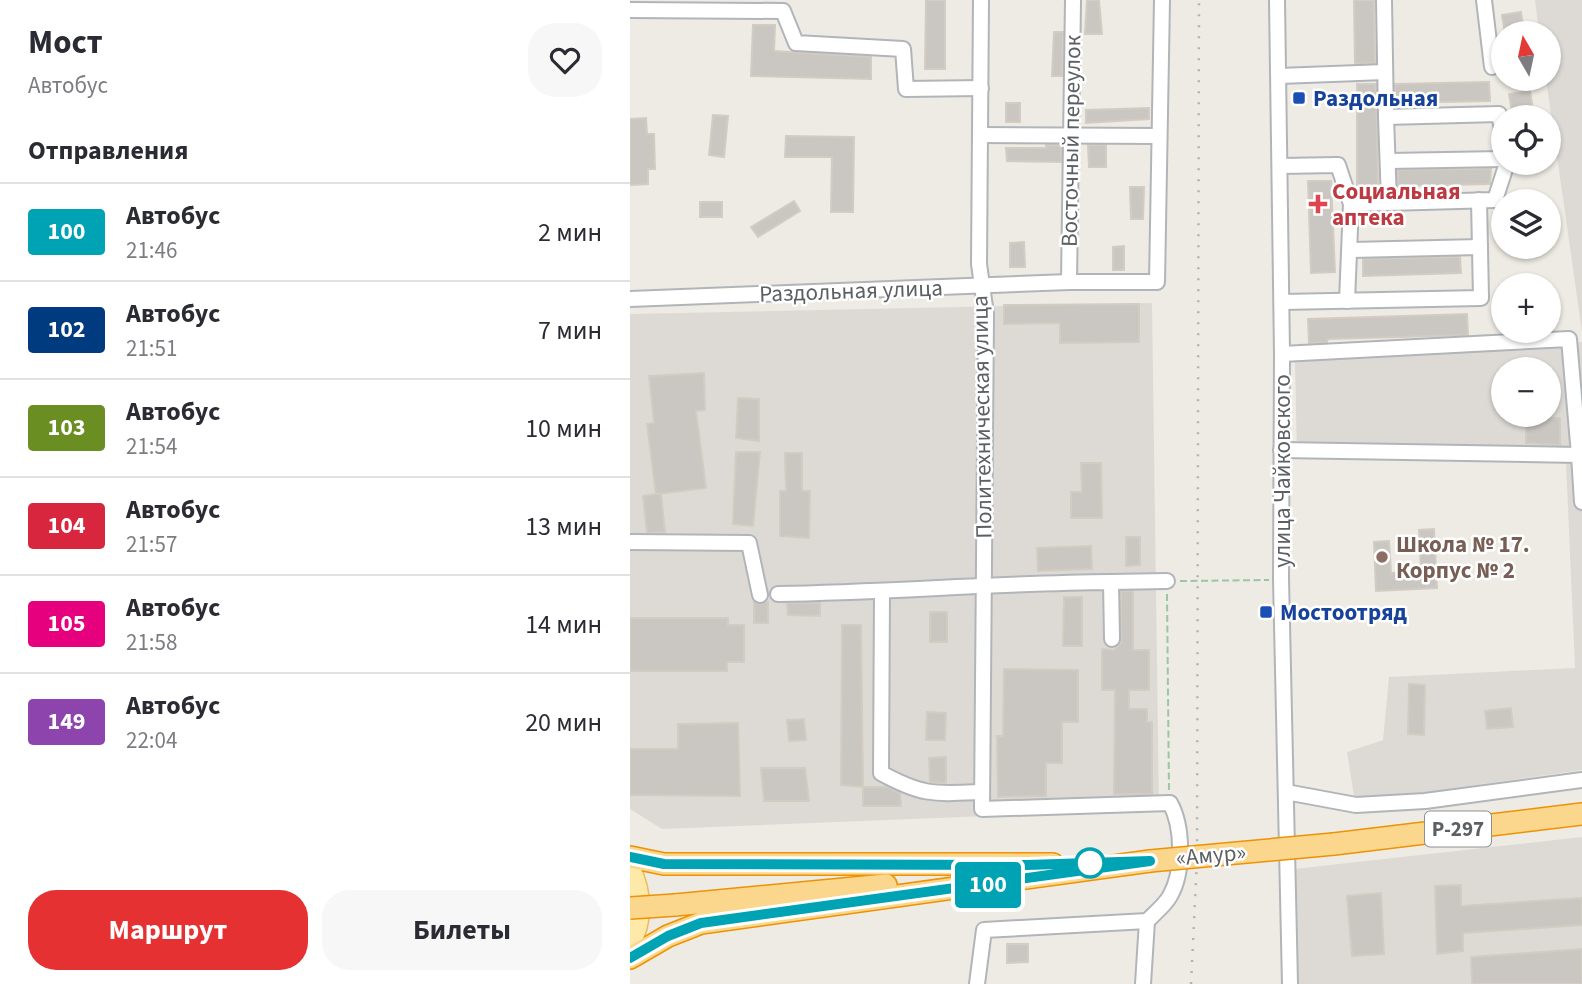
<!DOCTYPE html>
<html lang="ru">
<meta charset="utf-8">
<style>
:root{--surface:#fff;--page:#f7f7f7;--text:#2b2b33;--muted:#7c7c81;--line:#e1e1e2;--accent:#e63132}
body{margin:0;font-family:"Source Sans 3",sans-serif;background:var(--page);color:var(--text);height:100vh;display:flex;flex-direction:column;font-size:26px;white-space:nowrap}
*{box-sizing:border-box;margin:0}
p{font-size:23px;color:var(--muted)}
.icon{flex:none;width:38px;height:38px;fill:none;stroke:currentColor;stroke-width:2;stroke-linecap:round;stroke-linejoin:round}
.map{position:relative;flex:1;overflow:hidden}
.drawer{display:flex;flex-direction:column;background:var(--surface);width:630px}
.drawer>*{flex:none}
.badge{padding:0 14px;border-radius:5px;font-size:24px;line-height:46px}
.needle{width:46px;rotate:351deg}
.tools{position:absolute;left:861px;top:21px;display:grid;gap:14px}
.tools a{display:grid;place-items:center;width:70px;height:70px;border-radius:50%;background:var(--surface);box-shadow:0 2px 5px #0004;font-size:35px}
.map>.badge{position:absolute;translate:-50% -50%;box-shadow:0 0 0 4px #fff}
h2{padding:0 28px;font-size:26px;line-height:63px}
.round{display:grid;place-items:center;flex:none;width:74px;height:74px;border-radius:28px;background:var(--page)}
.summary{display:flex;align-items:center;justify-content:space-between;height:119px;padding:0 28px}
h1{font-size:33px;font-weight:700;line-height:52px}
.action{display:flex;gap:14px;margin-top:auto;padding:14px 28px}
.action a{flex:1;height:80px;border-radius:28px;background:var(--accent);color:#fff;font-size:28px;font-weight:700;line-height:80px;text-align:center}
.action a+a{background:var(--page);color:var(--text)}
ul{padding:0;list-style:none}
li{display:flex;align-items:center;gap:21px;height:98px;padding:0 28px;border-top:2px solid var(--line)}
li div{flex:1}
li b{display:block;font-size:26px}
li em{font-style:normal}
li .badge{min-width:77px;font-weight:700;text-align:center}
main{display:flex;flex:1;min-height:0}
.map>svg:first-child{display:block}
</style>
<main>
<section class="drawer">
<div class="summary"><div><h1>Мост</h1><p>Автобус</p></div><a class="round"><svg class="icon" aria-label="heart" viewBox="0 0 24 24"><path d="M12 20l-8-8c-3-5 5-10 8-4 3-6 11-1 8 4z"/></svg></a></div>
<h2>Отправления</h2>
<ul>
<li><span class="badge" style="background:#00a3b4;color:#fff">100</span><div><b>Автобус</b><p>21:46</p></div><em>2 мин</em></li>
<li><span class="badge" style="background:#003b80;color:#fff">102</span><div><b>Автобус</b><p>21:51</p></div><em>7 мин</em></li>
<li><span class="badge" style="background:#6b8e23;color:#fff">103</span><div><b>Автобус</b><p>21:54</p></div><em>10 мин</em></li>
<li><span class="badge" style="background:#d7263d;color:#fff">104</span><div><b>Автобус</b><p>21:57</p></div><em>13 мин</em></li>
<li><span class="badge" style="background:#e6007e;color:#fff">105</span><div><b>Автобус</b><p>21:58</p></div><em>14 мин</em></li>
<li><span class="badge" style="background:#8e44ad;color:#fff">149</span><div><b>Автобус</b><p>22:04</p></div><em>20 мин</em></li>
</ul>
<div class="action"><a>Маршрут</a><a>Билеты</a></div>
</section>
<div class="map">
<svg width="952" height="984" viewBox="0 0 952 984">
<rect width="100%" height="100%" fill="#eeebe4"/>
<g fill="#dddad6" fill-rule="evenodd">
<path d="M905,0H952V332L916,79H919V33H909Z"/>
<path d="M522,303L529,809L32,829L0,809V314Z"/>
<path d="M952,342V770L725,802L717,752L753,740L759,677L945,668L936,463L667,457L665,361ZM873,369H919V415H873Z"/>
<path d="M952,837V984H668L664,869Z"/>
</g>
<g fill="#cac6c1" stroke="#d3ccc2" stroke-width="2">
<path d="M296,0H315V69H295Z"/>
<path d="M457,0H469L472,34H455Z"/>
<path d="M724,0H744L745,63L725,64Z"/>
<path d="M891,12L894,33H875L872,15Z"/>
<path d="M123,25H145L144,51L241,57V79L121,76Z"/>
<path d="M424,32H433L432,76H422Z"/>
<path d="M859,82L860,101L765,103V84Z"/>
<path d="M727,84H746L748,185L727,186Z"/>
<path d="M900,91L904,117H883L879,94Z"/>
<rect x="376" y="103" width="14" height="19"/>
<path d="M519,108V119L456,123V110Z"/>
<path d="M83,115L98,116L94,157L79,155Z"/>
<path d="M16,118L17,134H24L25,169H18V184L0,185V119Z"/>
<path d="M156,136L224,137L223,212H201L202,157H155Z"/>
<path d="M416,145H431V162L377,161L376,148H416Z"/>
<path d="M458,145H476V167H459Z"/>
<path d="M861,169L860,184L768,186V170Z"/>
<path d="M678,181H701L705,272L681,273Z"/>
<path d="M500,187H514L513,219H501Z"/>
<path d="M164,201L170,211L128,237L121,227Z"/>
<rect x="70" y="202" width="22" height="15"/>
<path d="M394,242L395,267H380V243Z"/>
<path d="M494,246V270H483V247Z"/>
<path d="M830,257L831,273L733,276V259Z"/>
<path d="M509,304V342L430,343V323L374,324V305Z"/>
<path d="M837,314L838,335L698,339L697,342L679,343L678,319Z"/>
<path d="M74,373L75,410L66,411L76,488L27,494H31L35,532L17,533L13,496L26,494L17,424L24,423L19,376Z"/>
<path d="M108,398L129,399V441L106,438Z"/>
<path d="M896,418H930V445L896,443Z"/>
<path d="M106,452H130L123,526L103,524Z"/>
<path d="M155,453H172V491H180L179,538L150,536V491H156Z"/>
<path d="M451,463H471L472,518H441V492H452Z"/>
<path d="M804,529L807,588L746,591L744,542L759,541L761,573L791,571L789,530Z"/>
<path d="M496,537H510V565L496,566Z"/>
<path d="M461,546L462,569L408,571L407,548Z"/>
<path d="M491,591H503V650H519V690H499V709H517V722H522V794H484L485,690H472V649L484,650L491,643Z"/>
<path d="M434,597H452V646H433Z"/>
<path d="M124,602L131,604L138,602V623H124Z"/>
<path d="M157,603H190V616L158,615Z"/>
<rect x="300" y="612" width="17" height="30"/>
<path d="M0,618H98V625H114V662H97V671H0Z"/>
<path d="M212,625H231L233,787L211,785Z"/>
<path d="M374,669L448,670V722H432V763H416V796L368,797L367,736H373Z"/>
<path d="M779,684L795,685L794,735L778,734Z"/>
<path d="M881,708L883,727L857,729L855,711Z"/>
<path d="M297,712L316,713L315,740H296Z"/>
<path d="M174,719L176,740L159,741L157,720Z"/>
<path d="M108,723L110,796L0,795V749H48V724Z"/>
<path d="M316,757V783L300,782L299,758Z"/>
<path d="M131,768H175L179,801H134Z"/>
<path d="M233,787H257L270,793L271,806H233Z"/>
<path d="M831,885V906L952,898V925L833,933V951L807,954L805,886Z"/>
<path d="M751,893L754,954L722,956L717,896Z"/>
<path d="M377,944H398V962L377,963Z"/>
<path d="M952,949V984H842L841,957Z"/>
</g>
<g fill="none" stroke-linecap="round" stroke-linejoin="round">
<defs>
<g id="minor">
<path d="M647,0L652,354L651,579L660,984"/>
<path d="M754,0L756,117L869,114L873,135"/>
<path d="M854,0L862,67"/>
<path d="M0,10L153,11L166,43L273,49L276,89L351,88"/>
<path d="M649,76L755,72"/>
<path d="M756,117L759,202"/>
<path d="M350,135L529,136"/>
<path d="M758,161L873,159"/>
<path d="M650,166L708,165L721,204L717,301"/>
<path d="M721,204L865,200L877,163"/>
<path d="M721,250L850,247"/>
<path d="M439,282L443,0"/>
<path d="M0,299L439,282H527L532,0"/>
<path d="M652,302L851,298L849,200"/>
<path d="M652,354L939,339L949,455"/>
<path d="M651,450L949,455L952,502"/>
<path d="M0,542L119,543L130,595"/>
<path d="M481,582L537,581"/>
<path d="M252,592L251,773C293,796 305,794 351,792"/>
<path d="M148,594C259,592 370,583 481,582L482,639"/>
<path d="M656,792L726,805L795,801L952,780"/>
<path d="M347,984L354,930L517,921C525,913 535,905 540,896C554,872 553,826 540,803L352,809L356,314L349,264L351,0"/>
<path d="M513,984L517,921"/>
</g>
<path id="major" d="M0,867C13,892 14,921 0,945"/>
<g id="highway">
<path d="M704,844L952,814"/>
<path d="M0,857L34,864H423"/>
<path d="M45,905L256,885"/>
<path d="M0,958L38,936L71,923L520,861"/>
</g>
</defs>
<use href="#minor" stroke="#b1b5b9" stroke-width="18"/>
<use href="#major" stroke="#efba5c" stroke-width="21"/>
<use href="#highway" stroke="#ee9204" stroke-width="24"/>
<g stroke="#9ac6a3" stroke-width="2" stroke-dasharray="7 3.5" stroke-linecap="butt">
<path d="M550,581L639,580"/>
<path d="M537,594L539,792"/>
</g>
<use href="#minor" stroke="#fff" stroke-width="14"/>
<use href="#major" stroke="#fee9a9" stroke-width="18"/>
<use href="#highway" stroke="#fbd78e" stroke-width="21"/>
<path stroke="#b2b3b4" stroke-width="2.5" stroke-dasharray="2 9" stroke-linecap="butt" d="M561,984L567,859L569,0"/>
<defs>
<g id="highway-bridge">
<path d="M520,861L704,844"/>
<path d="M0,908L45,905"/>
</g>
</defs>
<use href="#highway-bridge" stroke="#ee9204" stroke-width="24" stroke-linecap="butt"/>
<use href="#highway-bridge" stroke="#fbd78e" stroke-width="21"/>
</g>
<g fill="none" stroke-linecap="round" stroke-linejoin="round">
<defs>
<path id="line" d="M0,857L34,864L397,865L520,861L71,923L38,936L0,958"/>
</defs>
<use href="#line" stroke="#fff" stroke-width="16"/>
<use href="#line" stroke="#00a3b4" stroke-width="10"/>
</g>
<g fill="#1a4fb4" stroke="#fff" stroke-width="2.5">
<rect x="662" y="91" width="14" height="14" rx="3.5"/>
<rect x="629" y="605" width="14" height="14" rx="3.5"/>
</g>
<path fill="#e0444e" stroke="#fff" stroke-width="2.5" d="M684.5 193.5h7v7h7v7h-7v7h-7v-7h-7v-7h7z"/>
<circle fill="#8d6e63" stroke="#fff" stroke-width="2.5" cx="752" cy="557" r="7"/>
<circle fill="#fff" stroke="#00a3b4" stroke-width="3.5" cx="460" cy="863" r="14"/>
<g text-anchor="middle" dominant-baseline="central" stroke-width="5" stroke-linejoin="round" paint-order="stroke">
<rect fill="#fff" stroke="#8d9092" stroke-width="2" x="795" y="811.5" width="66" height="35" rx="5"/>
<g font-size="21" font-weight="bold" fill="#5c6064">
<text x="828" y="829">Р-297</text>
</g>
<g font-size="23" font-weight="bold" fill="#164399" stroke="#fff" text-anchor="start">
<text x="683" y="98">Раздольная</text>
<text x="650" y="612">Мостоотряд</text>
</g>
<g font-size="23" fill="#5c6064" stroke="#fff">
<text transform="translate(441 141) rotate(-89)">Восточный переулок</text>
<text transform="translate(221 291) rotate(-2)">Раздольная улица</text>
<text transform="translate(352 417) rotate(-91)">Политехническая улица</text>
<text transform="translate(652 471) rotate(-90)">улица Чайковского</text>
<text transform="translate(581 855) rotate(-5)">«Амур»</text>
</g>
<g font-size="23" font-weight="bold" fill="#be3a42" stroke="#fff" text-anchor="start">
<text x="702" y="191">Социальная<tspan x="702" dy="26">аптека</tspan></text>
</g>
<g font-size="23" font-weight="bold" fill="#785e54" stroke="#fff" text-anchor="start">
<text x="766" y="544">Школа № 17.<tspan x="766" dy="26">Корпус № 2</tspan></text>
</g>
</g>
</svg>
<div class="tools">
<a><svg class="needle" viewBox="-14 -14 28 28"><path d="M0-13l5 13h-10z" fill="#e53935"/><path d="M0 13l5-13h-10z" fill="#7c7c81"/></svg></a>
<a><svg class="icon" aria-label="locate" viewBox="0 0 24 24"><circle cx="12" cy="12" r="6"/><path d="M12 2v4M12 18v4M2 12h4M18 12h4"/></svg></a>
<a><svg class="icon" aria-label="layers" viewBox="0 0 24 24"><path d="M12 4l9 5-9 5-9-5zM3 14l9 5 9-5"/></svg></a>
<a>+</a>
<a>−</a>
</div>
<b class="badge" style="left:358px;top:885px;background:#00a3b4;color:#fff">100</b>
</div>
</main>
